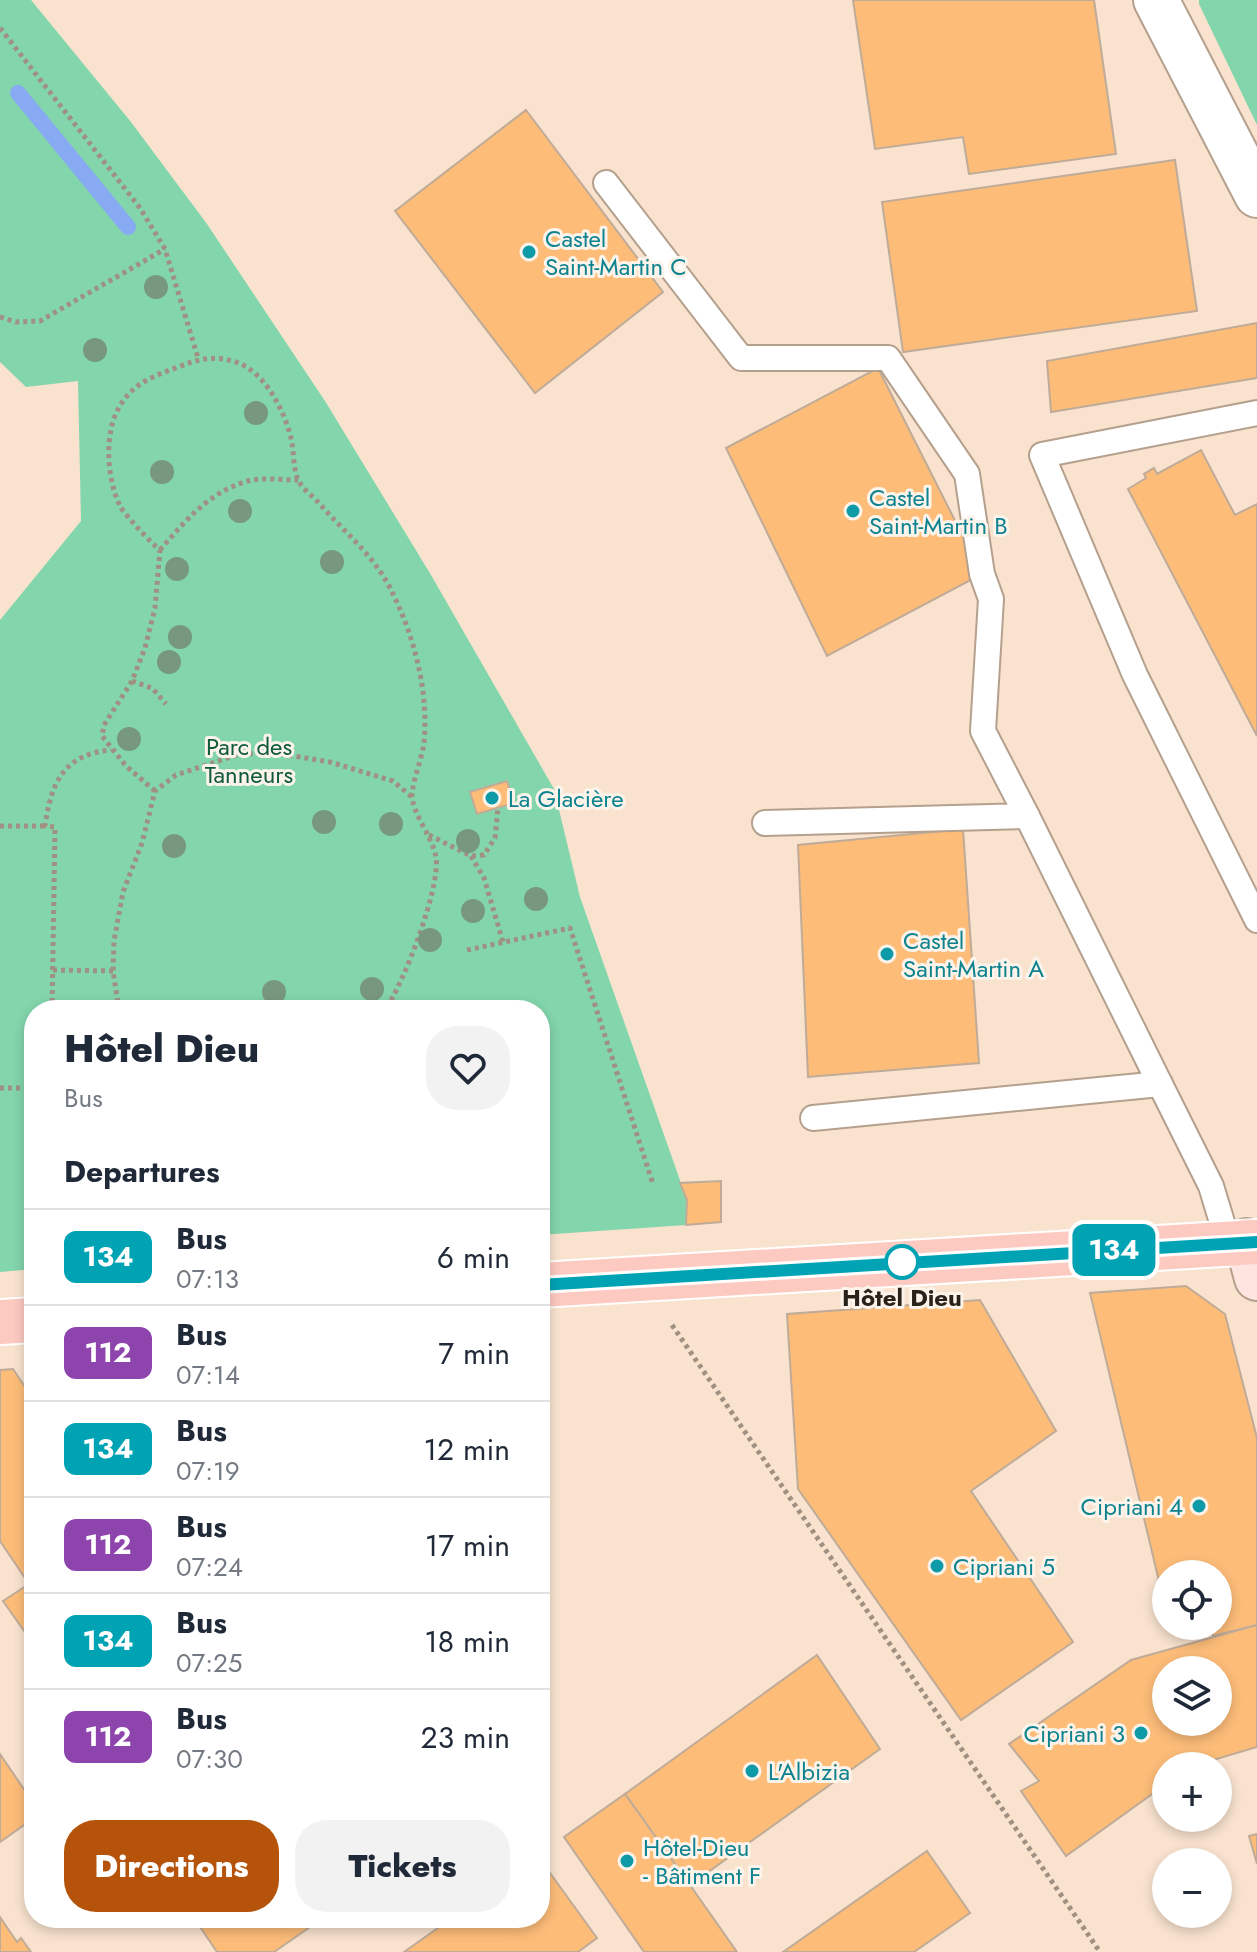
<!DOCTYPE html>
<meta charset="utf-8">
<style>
:root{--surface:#fff;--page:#f2f2f3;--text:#1f2937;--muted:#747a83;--line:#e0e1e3;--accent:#b45309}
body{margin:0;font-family:Jost,sans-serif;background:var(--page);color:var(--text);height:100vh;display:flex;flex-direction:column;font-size:30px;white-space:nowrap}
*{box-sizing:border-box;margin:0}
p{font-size:26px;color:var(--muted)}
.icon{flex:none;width:44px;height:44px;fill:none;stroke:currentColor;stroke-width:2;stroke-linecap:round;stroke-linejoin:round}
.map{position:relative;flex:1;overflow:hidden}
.panel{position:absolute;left:24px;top:1000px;width:526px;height:928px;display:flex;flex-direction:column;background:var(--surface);border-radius:32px;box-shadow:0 4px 12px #0003}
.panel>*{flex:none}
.badge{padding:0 16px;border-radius:12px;font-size:28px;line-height:52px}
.tools{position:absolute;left:1152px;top:1560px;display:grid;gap:16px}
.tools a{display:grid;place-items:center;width:80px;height:80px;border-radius:50%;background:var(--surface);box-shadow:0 4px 12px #0003;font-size:40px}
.map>.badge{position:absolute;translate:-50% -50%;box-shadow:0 0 0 4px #fff}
h2{padding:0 40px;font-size:30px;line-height:72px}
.round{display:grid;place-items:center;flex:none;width:84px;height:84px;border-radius:32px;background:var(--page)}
.summary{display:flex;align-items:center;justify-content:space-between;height:136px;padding:0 40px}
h1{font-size:38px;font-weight:800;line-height:60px}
.cta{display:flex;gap:16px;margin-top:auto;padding:16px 40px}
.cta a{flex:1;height:92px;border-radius:32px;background:var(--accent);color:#fff;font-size:32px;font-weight:800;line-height:92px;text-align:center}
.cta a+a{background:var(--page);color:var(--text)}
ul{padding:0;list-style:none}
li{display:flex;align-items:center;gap:24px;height:96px;padding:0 40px;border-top:2px solid var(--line)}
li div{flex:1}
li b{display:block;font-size:30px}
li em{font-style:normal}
li .badge{min-width:88px;font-weight:700;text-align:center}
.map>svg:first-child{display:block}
</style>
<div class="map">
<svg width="1257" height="1952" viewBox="0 0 1257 1952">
<rect width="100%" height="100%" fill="#f9e3cf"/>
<g fill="#83d5ac">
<path d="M0,0H31L131,122L207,224L325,401L431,575L554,789L580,897L687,1200L686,1225L540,1235V1010H34V1269L0,1272V620L81,521L78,381L26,387L0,362Z"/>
<path d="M1199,0H1257V125L1199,4Z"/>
</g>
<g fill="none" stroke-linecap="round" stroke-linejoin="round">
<path stroke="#87aaf3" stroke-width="16" d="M18,93L128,227"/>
</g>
<g fill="#fdbd79" stroke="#bfab98" stroke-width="2" fill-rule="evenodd">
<path d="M853,0H1094L1116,154L969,174L963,137L875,149Z"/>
<path d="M526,110L663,292L535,393L395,211Z"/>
<path d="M1175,160L1197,311L903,352L882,202Z"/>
<path d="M1257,323V378L1051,412L1047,361Z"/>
<path d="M878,368L982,574L827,656L726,448Z"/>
<path d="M1201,450L1235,515L1257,504V736L1128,489L1146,478L1144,474L1154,468L1157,474Z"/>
<path d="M507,781L514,803L477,814L470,792Z"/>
<path d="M963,829L979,1063L808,1077L798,845Z"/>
<path d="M721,1181V1222L686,1225L687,1200L680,1183Z"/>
<path d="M1186,1286L1225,1314L1257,1438V1625L1213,1636L1210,1626H1218V1574H1166L1164,1602L1090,1293Z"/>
<path d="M980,1300L1056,1431L971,1491L1073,1642L961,1720L798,1489L787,1314Z"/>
<path d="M13,1369L34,1400V1645L3,1601L29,1584L0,1541V1370Z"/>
<path d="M1257,1625V1747L1193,1766H1166V1784L1066,1856L1021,1791L1039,1781L1009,1744L1131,1660ZM1166,1670H1218V1722H1166Z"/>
<path d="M817,1655L880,1749L690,1885L625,1794Z"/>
<path d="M0,1754L34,1804V1818L0,1842Z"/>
<path d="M625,1794L690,1885L737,1952H644L564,1837Z"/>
<path d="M1257,1834V1864L1249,1836Z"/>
<path d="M927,1851L970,1913L914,1952H783Z"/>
<path d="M550,1873L597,1938L578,1952H404L452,1918H540V1881Z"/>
<path d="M0,1917L17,1942L21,1938L31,1952H0Z"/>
<path d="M194,1918H323L274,1952H217Z"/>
</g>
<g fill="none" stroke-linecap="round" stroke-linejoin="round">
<defs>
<g id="lane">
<path d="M606,183L741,358H888L967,474L982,574L991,599L983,731L1027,816L765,823"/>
<path d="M1257,413L1042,455L1135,675L1257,920"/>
<path d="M1160,1084L1211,1186L1228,1242"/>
<path d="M813,1118L1160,1084L1027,816"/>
</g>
<path id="street" d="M1156,0L1257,195"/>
<path id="secondary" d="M1247,1241L1257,1278"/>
<g id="primary">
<path d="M540,1285L1257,1242"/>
<path d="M0,1322L34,1320"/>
</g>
</defs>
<use href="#lane" stroke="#b4a08d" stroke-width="28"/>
<use href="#street" stroke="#b4a08d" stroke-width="48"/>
<use href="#secondary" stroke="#b4a08d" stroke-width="48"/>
<use href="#primary" stroke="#fff" stroke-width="48"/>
<g stroke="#a09081" stroke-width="5" stroke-dasharray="4 4" stroke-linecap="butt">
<path d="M0,28L140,208L165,249L198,358"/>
<path d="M0,317L16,322L40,321L165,249"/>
<path d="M160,550C185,521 209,492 248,481C263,477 282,480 298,480"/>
<path d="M132,681L152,688L166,704"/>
<path d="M155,791L126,766L102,736L104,725L132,681L145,648L155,608L160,550C152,544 124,514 120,506C106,477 103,428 123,401C137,381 157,375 178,367C198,359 214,355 236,362C265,372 284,410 291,438C294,451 293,468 298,480C302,488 312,496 318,502C343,531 374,555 391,590C414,635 429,692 424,742C422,760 413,778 412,795C412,813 433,838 436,857C441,887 403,985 385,1010"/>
<path d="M0,826H45"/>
<path d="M429,835L471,856L484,855L495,838L498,808"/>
<path d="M471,856L484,878L503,942"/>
<path d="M467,950L570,928L653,1184"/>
<path d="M53,970L113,971"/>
<path d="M52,1010L55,827L45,826C51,784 63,754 111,750"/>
<path d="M119,1010L113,971L114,941L123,892L142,843L155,791L176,775L240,754L276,753L330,762L393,781L412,797"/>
<path d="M0,1088H34"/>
<path d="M672,1325L1100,1952"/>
</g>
<use href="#lane" stroke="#fff" stroke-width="24"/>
<use href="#street" stroke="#fff" stroke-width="44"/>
<use href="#secondary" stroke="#fee5e0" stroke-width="44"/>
<use href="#primary" stroke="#fdcac1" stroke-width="44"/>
</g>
<g fill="#78987e">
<circle cx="156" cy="287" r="12"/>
<circle cx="95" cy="350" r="12"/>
<circle cx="256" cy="413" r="12"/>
<circle cx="162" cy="472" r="12"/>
<circle cx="240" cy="511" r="12"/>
<circle cx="332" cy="562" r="12"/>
<circle cx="177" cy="569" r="12"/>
<circle cx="180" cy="637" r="12"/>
<circle cx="169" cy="662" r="12"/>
<circle cx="129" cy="739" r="12"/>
<circle cx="324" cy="822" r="12"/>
<circle cx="391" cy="824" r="12"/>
<circle cx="468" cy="841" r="12"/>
<circle cx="174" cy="846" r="12"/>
<circle cx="536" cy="899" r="12"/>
<circle cx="473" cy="911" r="12"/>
<circle cx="430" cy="940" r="12"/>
<circle cx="372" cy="989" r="12"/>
<circle cx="274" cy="992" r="12"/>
</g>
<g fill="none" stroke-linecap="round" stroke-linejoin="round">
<defs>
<path id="line" d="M540,1285L1257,1242"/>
</defs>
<use href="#line" stroke="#fff" stroke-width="18"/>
<use href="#line" stroke="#00a3b4" stroke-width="12"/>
</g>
<g fill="#0f9aa8" stroke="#fcf3eb" stroke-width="3">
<circle cx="529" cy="252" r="8"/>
<circle cx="853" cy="511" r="8"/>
<circle cx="492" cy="798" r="8"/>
<circle cx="887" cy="954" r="8"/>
<circle cx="1199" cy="1506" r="8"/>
<circle cx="937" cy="1566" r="8"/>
<circle cx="1141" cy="1733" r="8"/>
<circle cx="752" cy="1771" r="8"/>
<circle cx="627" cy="1861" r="8"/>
</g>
<circle fill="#fff" stroke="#00a3b4" stroke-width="4" cx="902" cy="1262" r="16"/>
<g text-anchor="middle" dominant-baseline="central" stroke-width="6" stroke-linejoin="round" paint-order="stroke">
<g font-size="24" fill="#0d838f" stroke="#fcf3eb" text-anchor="start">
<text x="545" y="238">Castel<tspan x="545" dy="28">Saint-Martin C</tspan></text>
<text x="869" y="497">Castel<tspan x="869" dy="28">Saint-Martin B</tspan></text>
<text x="508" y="798">La Glacière</text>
<text x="903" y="940">Castel<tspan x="903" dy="28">Saint-Martin A</tspan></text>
<text x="1183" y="1506" text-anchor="end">Cipriani 4</text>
<text x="953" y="1566">Cipriani 5</text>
<text x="1125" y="1733" text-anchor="end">Cipriani 3</text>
<text x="768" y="1771">L'Albizia</text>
<text x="643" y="1847">Hôtel-Dieu<tspan x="643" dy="28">- Bâtiment F</tspan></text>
</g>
<g font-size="24" fill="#0e5a3c" stroke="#fcf3eb">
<text x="249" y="746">Parc des<tspan x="249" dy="28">Tanneurs</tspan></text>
</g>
<g font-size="24" font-weight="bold" fill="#29221a" stroke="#fcf3eb">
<text x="902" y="1297">Hôtel Dieu</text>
</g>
</g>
</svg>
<div class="tools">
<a><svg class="icon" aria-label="locate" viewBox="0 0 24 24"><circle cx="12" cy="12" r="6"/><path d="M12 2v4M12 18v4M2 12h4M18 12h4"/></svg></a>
<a><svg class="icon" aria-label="layers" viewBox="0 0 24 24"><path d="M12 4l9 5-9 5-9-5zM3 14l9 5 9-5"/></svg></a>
<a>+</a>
<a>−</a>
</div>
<b class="badge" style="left:1114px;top:1250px;background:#00a3b4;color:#fff">134</b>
<section class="panel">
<div class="summary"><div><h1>Hôtel Dieu</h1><p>Bus</p></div><a class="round"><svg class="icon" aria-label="heart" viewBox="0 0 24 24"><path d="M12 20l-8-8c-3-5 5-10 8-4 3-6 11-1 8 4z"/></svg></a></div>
<h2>Departures</h2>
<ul>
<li><span class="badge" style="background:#00a3b4;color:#fff">134</span><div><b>Bus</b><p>07:13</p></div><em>6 min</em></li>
<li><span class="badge" style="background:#8e44ad;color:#fff">112</span><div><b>Bus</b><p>07:14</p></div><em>7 min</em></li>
<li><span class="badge" style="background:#00a3b4;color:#fff">134</span><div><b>Bus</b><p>07:19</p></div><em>12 min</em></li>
<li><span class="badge" style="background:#8e44ad;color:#fff">112</span><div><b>Bus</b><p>07:24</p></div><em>17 min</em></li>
<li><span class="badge" style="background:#00a3b4;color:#fff">134</span><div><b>Bus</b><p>07:25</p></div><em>18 min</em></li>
<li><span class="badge" style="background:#8e44ad;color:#fff">112</span><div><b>Bus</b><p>07:30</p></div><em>23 min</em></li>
</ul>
<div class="cta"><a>Directions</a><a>Tickets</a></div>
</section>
</div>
